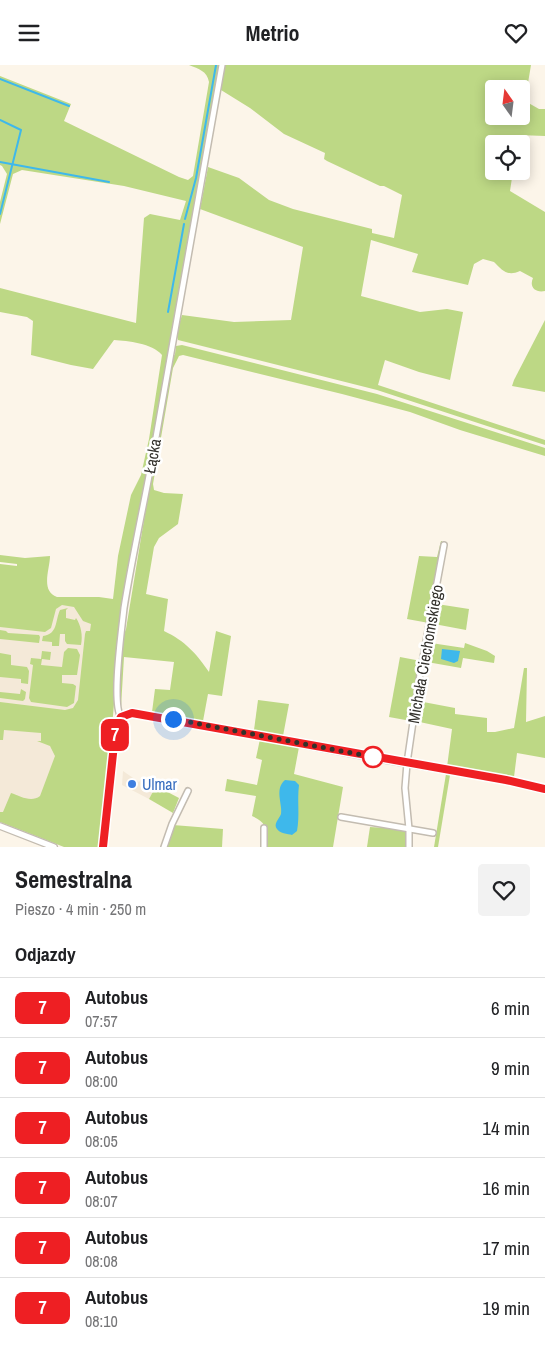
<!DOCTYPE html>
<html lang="pl">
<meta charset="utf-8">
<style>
:root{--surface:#fff;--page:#f2f2f2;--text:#202124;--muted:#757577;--line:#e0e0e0}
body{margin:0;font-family:"Archivo Narrow",sans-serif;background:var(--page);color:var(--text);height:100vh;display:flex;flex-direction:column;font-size:19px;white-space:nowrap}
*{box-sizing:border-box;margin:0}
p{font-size:16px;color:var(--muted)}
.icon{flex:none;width:28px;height:28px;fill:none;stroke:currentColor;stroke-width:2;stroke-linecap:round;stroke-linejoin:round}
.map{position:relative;height:782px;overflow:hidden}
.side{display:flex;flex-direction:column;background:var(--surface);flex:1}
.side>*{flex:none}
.badge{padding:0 10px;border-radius:8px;font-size:18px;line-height:32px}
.needle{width:32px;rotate:346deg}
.buttons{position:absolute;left:485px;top:15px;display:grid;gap:10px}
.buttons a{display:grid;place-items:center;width:45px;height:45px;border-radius:5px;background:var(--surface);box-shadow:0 2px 12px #0003;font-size:25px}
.you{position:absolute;width:25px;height:25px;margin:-12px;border:4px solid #fff;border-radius:50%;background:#1a73e8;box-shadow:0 0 0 8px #1a73e833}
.map>.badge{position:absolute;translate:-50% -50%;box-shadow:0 0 0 2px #fff}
h2{padding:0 15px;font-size:19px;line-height:45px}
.round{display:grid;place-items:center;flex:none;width:52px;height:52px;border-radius:5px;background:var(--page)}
.head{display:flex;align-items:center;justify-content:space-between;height:85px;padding:0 15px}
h1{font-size:24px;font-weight:700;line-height:38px}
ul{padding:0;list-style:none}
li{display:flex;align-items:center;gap:15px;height:60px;padding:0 15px;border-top:1px solid var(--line)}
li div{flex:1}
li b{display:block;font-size:19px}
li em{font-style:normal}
li .badge{min-width:55px;font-weight:700;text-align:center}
header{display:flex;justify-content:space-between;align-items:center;height:65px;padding:0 15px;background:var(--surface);font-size:22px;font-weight:700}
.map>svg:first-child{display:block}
</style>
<header><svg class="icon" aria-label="menu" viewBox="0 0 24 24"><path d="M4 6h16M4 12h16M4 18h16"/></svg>Metrio<svg class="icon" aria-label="heart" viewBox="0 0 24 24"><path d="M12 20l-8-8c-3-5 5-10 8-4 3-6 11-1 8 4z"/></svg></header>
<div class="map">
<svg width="545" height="782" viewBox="0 0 545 782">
<rect width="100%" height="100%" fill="#fcf5e9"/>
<g fill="#f4e9d8">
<path d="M0,533L117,539L99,770L0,750Z"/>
<path d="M123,706L139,717L142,713L156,721L149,734L122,720Z"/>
</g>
<g fill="#bdd885" fill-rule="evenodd">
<path d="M189,0H219L155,364L129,506L115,627L103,768L98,782H64L0,757V747H3L11,728C20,731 31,738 40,731L55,691L50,681L37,676H41V668L4,665L3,675H0V637L65,645L73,643L78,635L85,569L86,566H90L91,559L83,556L74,542L62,540L56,544L51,563L45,567L0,562V499L17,501V499L0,497V490L25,493L50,491C50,504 40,526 57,532H99L113,534L118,491L131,430L141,410L149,374L162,290C152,278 128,276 114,275L93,304L71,300L31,290L33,256L27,252L0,247V223L136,258L144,153L150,149L180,155L186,136L124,121L22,105L13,109L0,159V137L7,109L2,101L0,100V11L71,39L64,56L179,112L188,115L193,111L209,17C207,6 199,4 189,0Z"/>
<path d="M225,0H531L525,36L539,44H545V71L519,70L518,79H494V106H513L510,126L545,147V226C535,228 529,222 533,213L520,206C507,212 502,205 494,197L483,194L474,199L468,220L412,207L418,189L371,175L361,231L420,247L447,244L463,247L450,315L419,307L385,295L378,320L545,375V380L377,325L178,275L176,268L182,250L234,257L291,255L303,182L200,144L208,102L239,113L269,135L293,144L372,164V168L394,173L402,130L384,121H380L327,96L324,94L325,88L284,69L250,43L221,25ZM494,24H521V51H494Z"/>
<path d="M545,255V327L512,321L514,315Z"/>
<path d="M182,280L377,329L545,383V391L460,365L410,347L342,329L183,290L179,291L173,303L153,419L154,425L164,428L183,429L178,459L159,473L154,482L146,529L168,534L164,566C185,576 196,588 209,607L216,566L231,571L222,631L208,629L203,656L152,647L155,624L170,625L174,597L124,592L121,642L119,630L123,572L126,564L170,297L175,289L176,281Z"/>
<path d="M441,476H442L429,558L407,554L419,491L437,492Z"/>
<path d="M437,539L469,544L466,565L434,559Z"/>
<path d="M68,543L66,545V553L75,555L76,553C81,560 83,571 81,580L67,579L65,576V569H60L59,581H52V577L42,576L43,571C58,569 55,556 60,545Z"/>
<path d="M0,565L6,566L8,568L39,570L40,572L39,578L0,574Z"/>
<path d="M431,578L464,583L465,578L487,586L495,591L494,598L463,593L461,603L427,597Z"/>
<path d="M68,583L77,584L80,590L77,610H62V618L73,619L76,621L74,638L67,642L31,637L29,633L33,600L30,599L31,593L41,594L42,586L51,587L50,595L42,594L41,600L62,602L64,587Z"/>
<path d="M0,588L11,590V600L27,602L29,606L28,619L21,618V614L0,612Z"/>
<path d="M400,592L421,596L411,656L389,652Z"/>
<path d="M524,603H527L526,657L545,651V693L517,688L514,712L512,713L496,709L447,702L452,664L415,656L418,636L455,643V649L487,653V667H495L514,663Z"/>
<path d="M21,624L26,627L25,634L23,636L0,633V627L20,629Z"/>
<path d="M258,635L289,639L283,671L254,665Z"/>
<path d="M260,674L299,682L294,709L343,722L333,782H266C266,765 269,759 252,751L256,731L225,726L227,714L257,720L262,695L256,693Z"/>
<path d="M446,709L450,710L438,782H434Z"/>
<path d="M156,721L179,733L173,748L149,734Z"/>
<path d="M173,760L223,764L222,782H166Z"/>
<path d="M370,762L402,764L407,768V782H367Z"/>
</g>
<g fill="#3eb8eb">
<path d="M442,584L460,586L458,596L454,598L441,594Z"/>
<path d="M285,715L295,716L299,720C297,735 300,751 297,766L292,770C288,769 279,768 277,764C273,759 279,754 281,749C283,740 274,724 285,715Z"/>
</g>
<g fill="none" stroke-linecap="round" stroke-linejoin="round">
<g stroke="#3eb8eb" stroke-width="2">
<path d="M0,14L69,41"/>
<path d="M0,55L21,65L0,149"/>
<path d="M0,97L109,117"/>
<path d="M185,154L196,113L216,0"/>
<path d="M168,247L184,159"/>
</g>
<defs>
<g id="minor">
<path d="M121,652C111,638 122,563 124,543C132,493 143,444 152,395C175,263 198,131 222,0"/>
<path d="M341,752L433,768"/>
<path d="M264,763V782"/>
<path d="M164,782L172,759L188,726"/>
<path d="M409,782V764L405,723L407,698L420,609L444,480"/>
</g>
<g id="tertiary">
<path d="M0,761L54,782"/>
<path d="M103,782L116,661L121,652L132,648L379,694L506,715L545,724"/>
</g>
</defs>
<use href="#minor" stroke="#c3bcb1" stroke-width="8"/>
<use href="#tertiary" stroke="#c3bcb1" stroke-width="8"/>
<use href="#minor" stroke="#fff" stroke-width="5"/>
<use href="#tertiary" stroke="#fff" stroke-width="5.5"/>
</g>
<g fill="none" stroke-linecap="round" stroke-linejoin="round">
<defs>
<path id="line" d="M103,782L116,661L121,652L132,648L506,715L545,724"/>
</defs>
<use href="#line" stroke="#fff" stroke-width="11"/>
<use href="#line" stroke="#ee1f23" stroke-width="8"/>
<path stroke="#33312c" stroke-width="5" stroke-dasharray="0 9" d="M173,654L373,692"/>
</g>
<circle fill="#fff" stroke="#ee1f23" stroke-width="2.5" cx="373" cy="692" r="10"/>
<circle fill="#3f7fe0" stroke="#fff" stroke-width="2" cx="132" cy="719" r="5"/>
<g text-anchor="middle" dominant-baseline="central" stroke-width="5" stroke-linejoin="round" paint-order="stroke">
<g font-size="16" fill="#33312c" stroke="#fff">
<text transform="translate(152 391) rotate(-80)">Łącka</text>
<text transform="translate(425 589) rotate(-80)">Michała Ciechomskiego</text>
</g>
<g font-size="16" fill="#366cbe" stroke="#fff" text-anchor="start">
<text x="142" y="719">Ulmar</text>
</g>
</g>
</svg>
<div class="buttons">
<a><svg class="needle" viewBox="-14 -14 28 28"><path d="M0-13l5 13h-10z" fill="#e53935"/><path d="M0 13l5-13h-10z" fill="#757577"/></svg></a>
<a><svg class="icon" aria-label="locate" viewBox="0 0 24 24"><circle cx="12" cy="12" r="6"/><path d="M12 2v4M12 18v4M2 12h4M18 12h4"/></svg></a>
</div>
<div class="you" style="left:173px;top:654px"></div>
<b class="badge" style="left:115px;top:670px;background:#ee1f23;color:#fff">7</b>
</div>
<section class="side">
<div class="head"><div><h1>Semestralna</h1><p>Pieszo · 4 min · 250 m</p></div><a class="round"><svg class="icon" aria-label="heart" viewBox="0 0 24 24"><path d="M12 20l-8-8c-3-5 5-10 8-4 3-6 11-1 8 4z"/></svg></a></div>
<h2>Odjazdy</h2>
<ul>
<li><span class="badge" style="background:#ee1f23;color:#fff">7</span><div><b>Autobus</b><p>07:57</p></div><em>6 min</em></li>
<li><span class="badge" style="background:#ee1f23;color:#fff">7</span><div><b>Autobus</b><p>08:00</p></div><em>9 min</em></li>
<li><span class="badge" style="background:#ee1f23;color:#fff">7</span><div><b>Autobus</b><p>08:05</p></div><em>14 min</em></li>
<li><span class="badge" style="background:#ee1f23;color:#fff">7</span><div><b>Autobus</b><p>08:07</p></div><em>16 min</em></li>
<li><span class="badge" style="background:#ee1f23;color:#fff">7</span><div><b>Autobus</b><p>08:08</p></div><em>17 min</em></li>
<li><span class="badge" style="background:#ee1f23;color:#fff">7</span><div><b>Autobus</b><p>08:10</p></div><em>19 min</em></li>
</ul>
</section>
